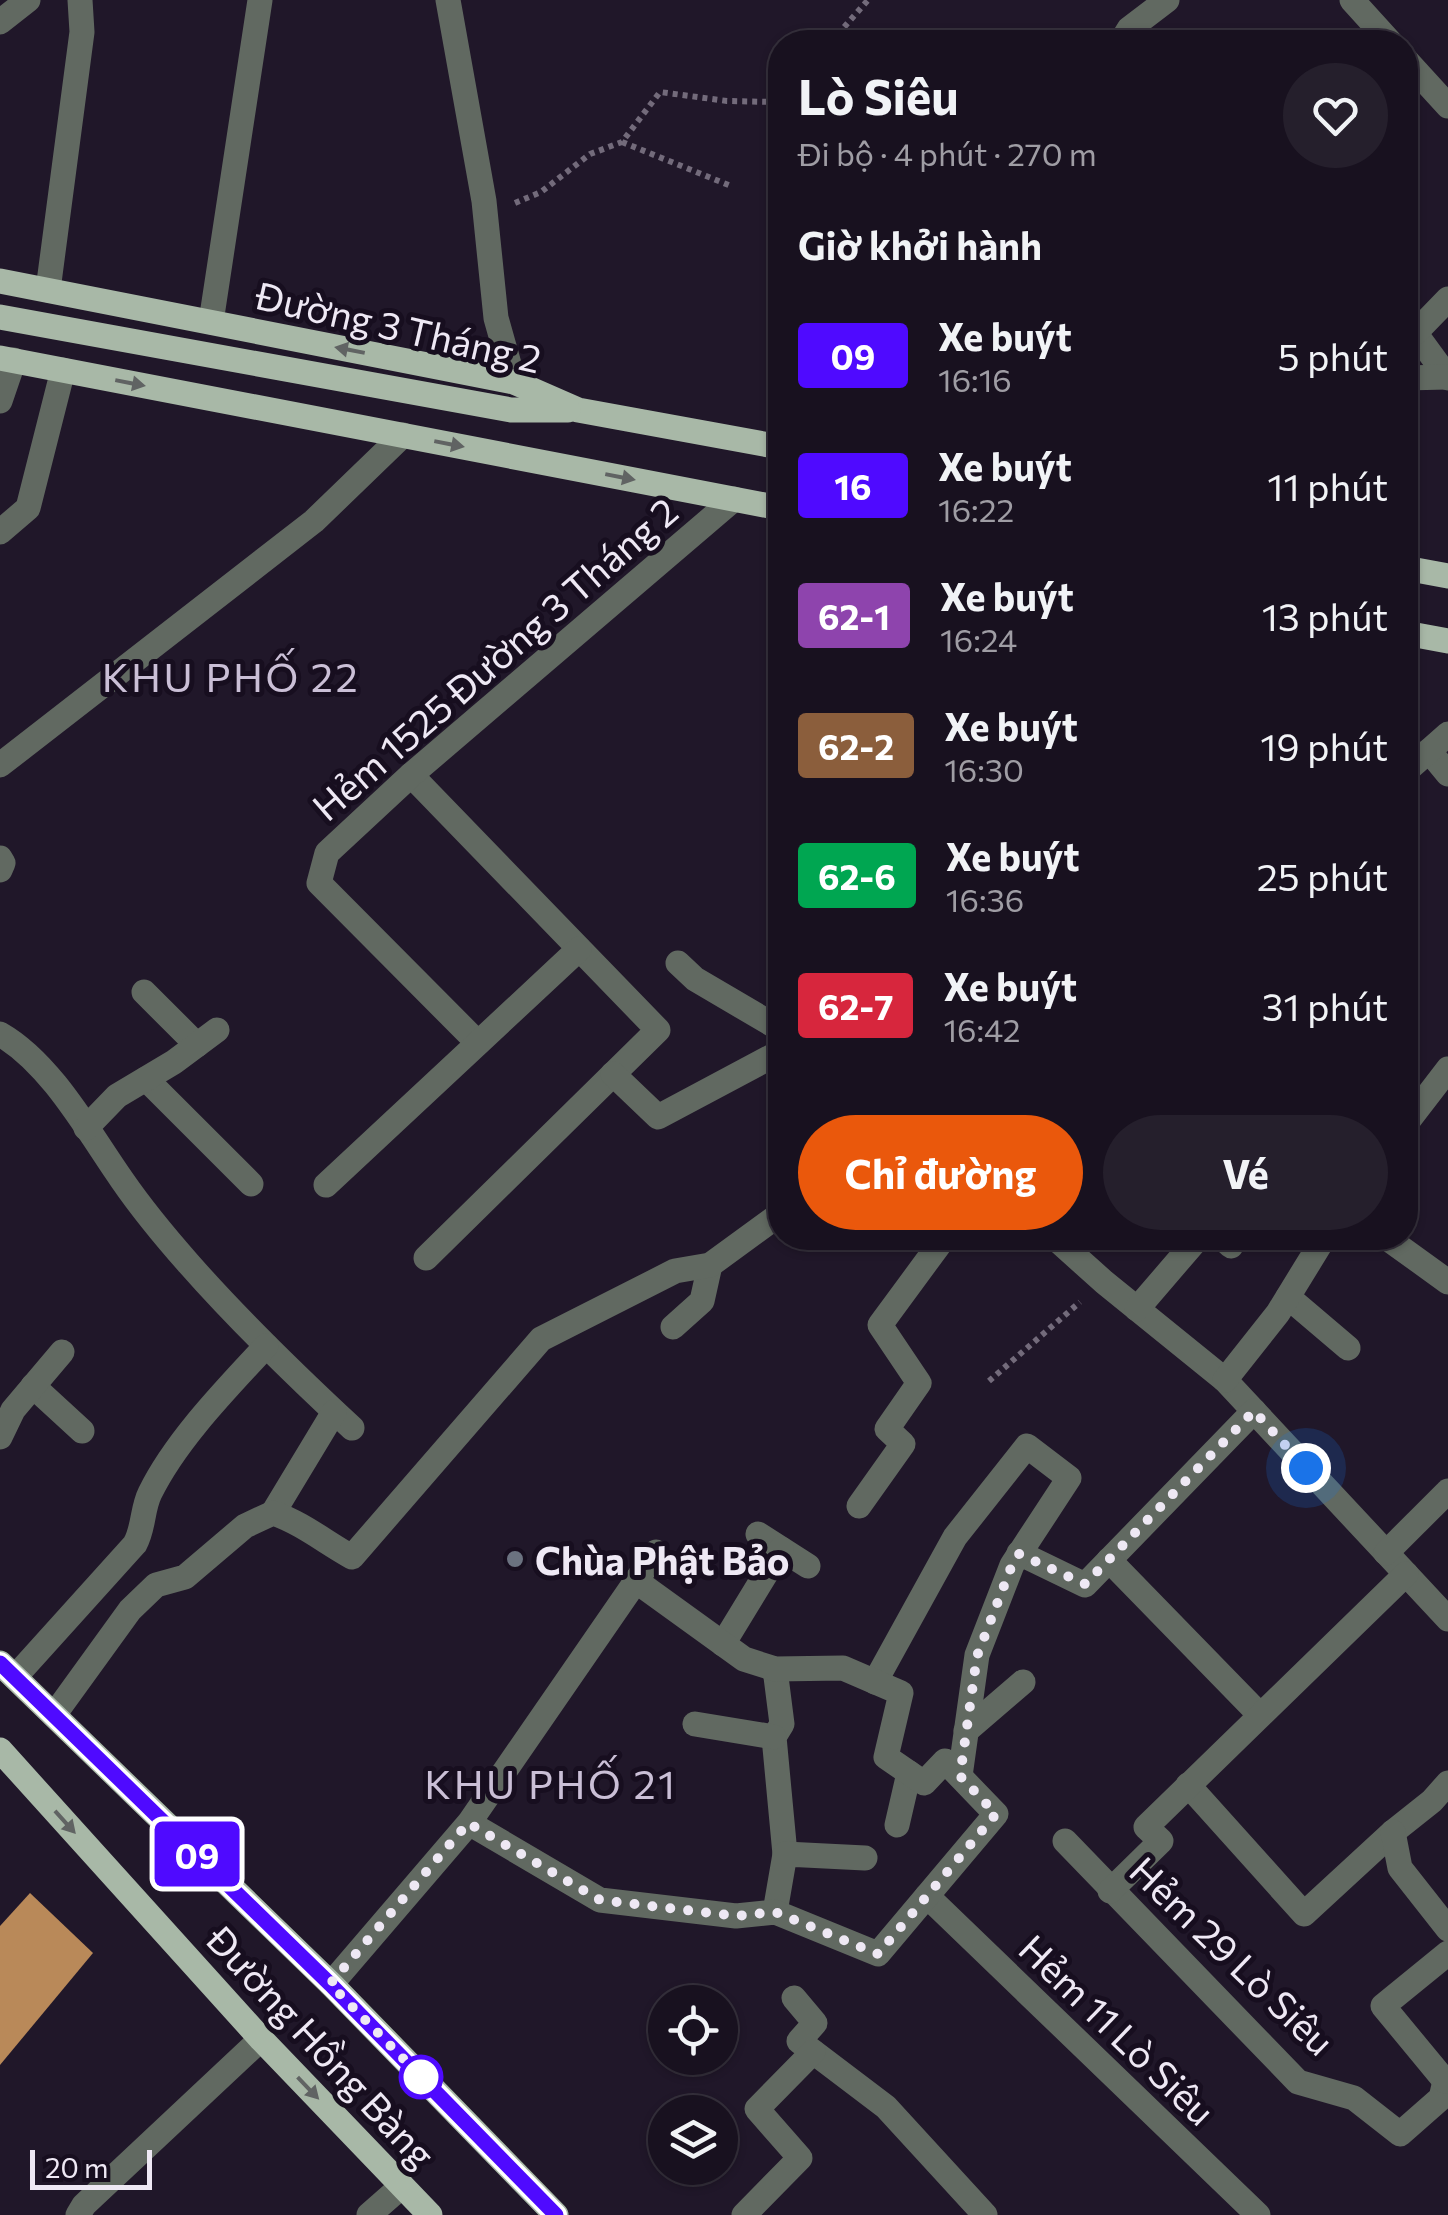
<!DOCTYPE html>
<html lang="vi">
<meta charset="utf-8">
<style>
:root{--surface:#18111f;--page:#251f2c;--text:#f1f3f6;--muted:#9f9da4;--line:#36313d;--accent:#ea580c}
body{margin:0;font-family:Commissioner,sans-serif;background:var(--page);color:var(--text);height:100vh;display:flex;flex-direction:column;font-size:38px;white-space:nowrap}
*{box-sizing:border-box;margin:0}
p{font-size:32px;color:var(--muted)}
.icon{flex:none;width:55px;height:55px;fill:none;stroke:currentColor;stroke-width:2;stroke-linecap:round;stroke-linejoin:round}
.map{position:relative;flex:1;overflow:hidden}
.sheet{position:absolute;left:768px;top:30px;width:650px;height:1220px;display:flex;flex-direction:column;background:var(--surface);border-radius:40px;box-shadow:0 2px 8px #0004,0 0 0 2px var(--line)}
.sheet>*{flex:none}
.badge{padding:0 20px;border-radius:8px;font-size:35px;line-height:65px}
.tools{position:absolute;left:648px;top:1985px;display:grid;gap:20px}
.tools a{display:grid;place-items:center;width:90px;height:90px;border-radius:50%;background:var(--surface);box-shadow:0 2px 8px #0004,0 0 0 2px var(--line);font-size:50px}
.scale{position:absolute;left:30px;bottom:25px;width:122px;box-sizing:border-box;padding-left:10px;border:5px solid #eee8f4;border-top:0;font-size:28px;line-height:35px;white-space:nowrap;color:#eee8f4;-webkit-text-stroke:8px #170e1f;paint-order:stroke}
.you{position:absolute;width:50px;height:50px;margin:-25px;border:8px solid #fff;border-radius:50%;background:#1a73e8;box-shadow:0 0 0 15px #1a73e833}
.map>.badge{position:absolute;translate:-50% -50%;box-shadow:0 0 0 5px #fff}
h2{padding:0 30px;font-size:38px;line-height:90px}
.round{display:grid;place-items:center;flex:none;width:105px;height:105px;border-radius:52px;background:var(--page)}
.overview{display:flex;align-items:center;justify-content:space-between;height:170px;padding:0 30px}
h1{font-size:48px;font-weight:700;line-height:75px}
.cta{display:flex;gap:20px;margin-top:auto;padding:20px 30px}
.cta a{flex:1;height:115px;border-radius:60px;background:var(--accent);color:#fff;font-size:40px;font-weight:700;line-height:115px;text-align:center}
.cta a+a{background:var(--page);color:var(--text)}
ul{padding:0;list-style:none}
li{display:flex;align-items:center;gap:30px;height:130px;padding:0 30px}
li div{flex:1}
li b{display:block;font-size:38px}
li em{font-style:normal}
li .badge{min-width:110px;font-weight:700;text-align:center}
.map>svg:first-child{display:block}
</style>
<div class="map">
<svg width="1448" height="2215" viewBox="0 0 1448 2215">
<rect width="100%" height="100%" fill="#201729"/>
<path fill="#b98959" d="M30,1893L93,1953L0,2065V1926Z"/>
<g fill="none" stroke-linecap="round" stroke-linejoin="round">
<g stroke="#736b7b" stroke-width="6" stroke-dasharray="5 5" stroke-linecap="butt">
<path d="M831,42L868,0"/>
<path d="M622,142L731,186"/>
<path d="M515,203L541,192L590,154L622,142L660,92L727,101L774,102L780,96"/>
<path d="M989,1381L1080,1302"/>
</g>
<g stroke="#616961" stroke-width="25">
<path d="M448,0L484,201L496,318L514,382"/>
<path d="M1352,0L1390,42"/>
<path d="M0,22L28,0"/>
<path d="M1121,42L1129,29L1167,0"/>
<path d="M1405,59L1448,106"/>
<path d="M48,290L82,32L80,0"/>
<path d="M1405,319L1448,378"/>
<path d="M211,322L260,0"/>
<path d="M1416,332L1448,299"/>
<path d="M1405,378L1447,377"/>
<path d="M0,401L14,360"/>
<path d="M0,532L28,508L63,370"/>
<path d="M1429,751L1448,774"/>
<path d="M0,765L314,521L403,435"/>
<path d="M1405,772L1448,734"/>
<path d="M411,775L658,1030L426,1258"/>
<path d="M0,858L3,863L0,870"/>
<path d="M678,963L695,979L780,1029"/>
<path d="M144,992L197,1045"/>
<path d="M0,1034C51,1063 89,1133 122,1180C142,1209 166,1238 189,1264C240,1322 296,1376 352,1428"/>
<path d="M478,1043L319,883L327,853L411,775L734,499"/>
<path d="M613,1074L658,1117L780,1052"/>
<path d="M146,1079L251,1184"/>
<path d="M1405,1125L1448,1069"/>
<path d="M86,1128L117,1096L174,1062L217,1030"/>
<path d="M326,1185L579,949"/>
<path d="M1055,1238L1104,1282L1225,1380L1448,1619"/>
<path d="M1222,1238L1231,1246"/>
<path d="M1387,1238L1448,1282"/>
<path d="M1288,1297L1348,1348"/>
<path d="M1137,1309L1198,1238"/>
<path d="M673,1327L702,1301L710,1265"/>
<path d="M1225,1380L1278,1313L1324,1238"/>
<path d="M33,1386L82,1431"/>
<path d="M0,1437L13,1410L62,1352"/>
<path d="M859,1506L903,1444L887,1429L919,1383L880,1325L944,1238"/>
<path d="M273,1513L334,1412"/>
<path d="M758,1534L808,1566"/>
<path d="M1019,1553L1085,1585L1254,1411"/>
<path d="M1386,1553L1448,1491"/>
<path d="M1109,1560L1260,1715"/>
<path d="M636,1581L656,1552"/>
<path d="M723,1644L781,1549"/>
<path d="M775,1669L782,1724L774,1737L785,1854"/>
<path d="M15,1677L135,1544C144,1528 142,1509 150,1493C176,1440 227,1388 266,1346"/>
<path d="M875,1682L955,1537L1027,1446L1069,1478L1012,1565L977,1655L960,1776"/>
<path d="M54,1715L130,1610L156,1585L185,1577L245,1526L273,1513C302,1523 325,1542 352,1557L541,1339L675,1271L710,1265L780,1214"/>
<path d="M695,1724L774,1737"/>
<path d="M966,1731L1023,1682"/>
<path d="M1188,1785L1304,1914L1393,1832L1432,1801L1448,1783"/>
<path d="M897,1825L909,1773"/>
<path d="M1393,1832L1400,1868L1448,1929"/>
<path d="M1065,1841L1298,2082L1354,2098L1400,2134L1441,2098L1445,2081"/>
<path d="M1110,1891L1161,1841L1146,1827L1406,1574"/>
<path d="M927,1896L1258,2215"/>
<path d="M775,1912L785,1854L865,1858"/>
<path d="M1448,1953L1383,2006L1445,2081L1448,2079"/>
<path d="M331,1984L469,1823L636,1581L744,1659L775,1669L843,1668L901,1693L886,1757L924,1783L945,1761L996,1814L878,1954L775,1912L736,1916L600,1900L469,1823"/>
<path d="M794,1998L815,2023L799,2041L886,2107L985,2215"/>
<path d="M78,2215L84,2205L261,2039"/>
<path d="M369,2215L402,2186"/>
<path d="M744,2215L800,2158L757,2109L813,2052"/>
</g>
<g stroke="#a8b8a7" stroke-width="25">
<path d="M0,281L514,382L578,410L780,447"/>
<path d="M0,317L511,410H568"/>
<path d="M0,358L780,508"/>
<path d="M1405,568L1448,576"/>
<path d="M1405,633L1448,641"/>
<path d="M0,1663L331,1984L556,2215"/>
<path d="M0,1750L261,2039L430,2215"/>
</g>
</g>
<defs><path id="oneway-solid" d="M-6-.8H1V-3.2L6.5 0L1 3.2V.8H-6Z" transform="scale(2.5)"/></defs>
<g fill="#606363">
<use href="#oneway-solid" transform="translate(350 350) rotate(-169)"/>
<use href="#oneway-solid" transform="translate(130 383) rotate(11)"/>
<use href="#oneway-solid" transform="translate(449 444) rotate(11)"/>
<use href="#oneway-solid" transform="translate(620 477) rotate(11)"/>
<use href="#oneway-solid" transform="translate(65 1822) rotate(48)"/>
<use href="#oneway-solid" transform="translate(308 2088) rotate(46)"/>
</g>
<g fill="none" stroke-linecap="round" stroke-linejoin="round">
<defs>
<path id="line" d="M0,1663L330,1984L556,2215"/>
</defs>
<use href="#line" stroke="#fff" stroke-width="22"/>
<use href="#line" stroke="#4f0aff" stroke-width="15"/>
<path stroke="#eee8f4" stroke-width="10" stroke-dasharray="0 18" d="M421,2077L431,2087L330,1984L468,1823L600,1900L736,1916L775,1912L878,1954L996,1814L960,1776L977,1656L1012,1565L1019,1554L1085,1584L1254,1411L1306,1468"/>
</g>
<circle fill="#6b7280" stroke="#170e1f" stroke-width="4" cx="515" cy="1559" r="10"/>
<circle fill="#fff" stroke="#4f0aff" stroke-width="5" cx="421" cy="2077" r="20"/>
<g text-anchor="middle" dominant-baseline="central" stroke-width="10" stroke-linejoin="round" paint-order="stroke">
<g font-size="38" fill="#eee8f4" stroke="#170e1f">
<text transform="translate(399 326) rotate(13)">Đường 3 Tháng 2</text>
<text transform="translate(494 658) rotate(-41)">Hẻm 1525 Đường 3 Tháng 2</text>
<text transform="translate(1233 1955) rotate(44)">Hẻm 29 Lò Siêu</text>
<text transform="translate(1118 2029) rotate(44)">Hẻm 11 Lò Siêu</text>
<text transform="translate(322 2046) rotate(47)">Đường Hồng Bàng</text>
</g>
<g font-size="38" font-weight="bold" fill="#eee8f4" stroke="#170e1f" text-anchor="start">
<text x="535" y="1559">Chùa Phật Bảo</text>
</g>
<g font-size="40" letter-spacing="2.5" fill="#cabfd6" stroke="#170e1f">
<text x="231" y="675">KHU PHỐ 22</text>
<text x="551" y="1782">KHU PHỐ 21</text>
</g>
</g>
</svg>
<div class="tools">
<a><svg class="icon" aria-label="locate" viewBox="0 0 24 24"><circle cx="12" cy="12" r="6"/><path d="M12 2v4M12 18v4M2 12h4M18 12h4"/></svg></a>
<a><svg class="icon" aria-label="layers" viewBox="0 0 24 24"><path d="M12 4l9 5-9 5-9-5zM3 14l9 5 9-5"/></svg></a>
</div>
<div class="scale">20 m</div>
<div class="you" style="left:1306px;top:1468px"></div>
<b class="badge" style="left:197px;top:1854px;background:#4f0aff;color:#fff">09</b>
<section class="sheet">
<div class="overview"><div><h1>Lò Siêu</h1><p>Đi bộ · 4 phút · 270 m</p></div><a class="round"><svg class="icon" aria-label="heart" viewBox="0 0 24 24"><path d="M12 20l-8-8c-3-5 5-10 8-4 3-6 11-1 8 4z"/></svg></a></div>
<h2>Giờ khởi hành</h2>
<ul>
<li><span class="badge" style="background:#4f0aff;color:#fff">09</span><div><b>Xe buýt</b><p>16:16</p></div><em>5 phút</em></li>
<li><span class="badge" style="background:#4f0aff;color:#fff">16</span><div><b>Xe buýt</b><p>16:22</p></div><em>11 phút</em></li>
<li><span class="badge" style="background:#8e44ad;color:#fff">62-1</span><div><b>Xe buýt</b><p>16:24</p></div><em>13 phút</em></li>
<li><span class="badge" style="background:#8b5e3c;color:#fff">62-2</span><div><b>Xe buýt</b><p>16:30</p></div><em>19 phút</em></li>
<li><span class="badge" style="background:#00a651;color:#fff">62-6</span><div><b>Xe buýt</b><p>16:36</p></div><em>25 phút</em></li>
<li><span class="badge" style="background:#d7263d;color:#fff">62-7</span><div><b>Xe buýt</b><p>16:42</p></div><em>31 phút</em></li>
</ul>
<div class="cta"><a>Chỉ đường</a><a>Vé</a></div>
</section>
</div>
